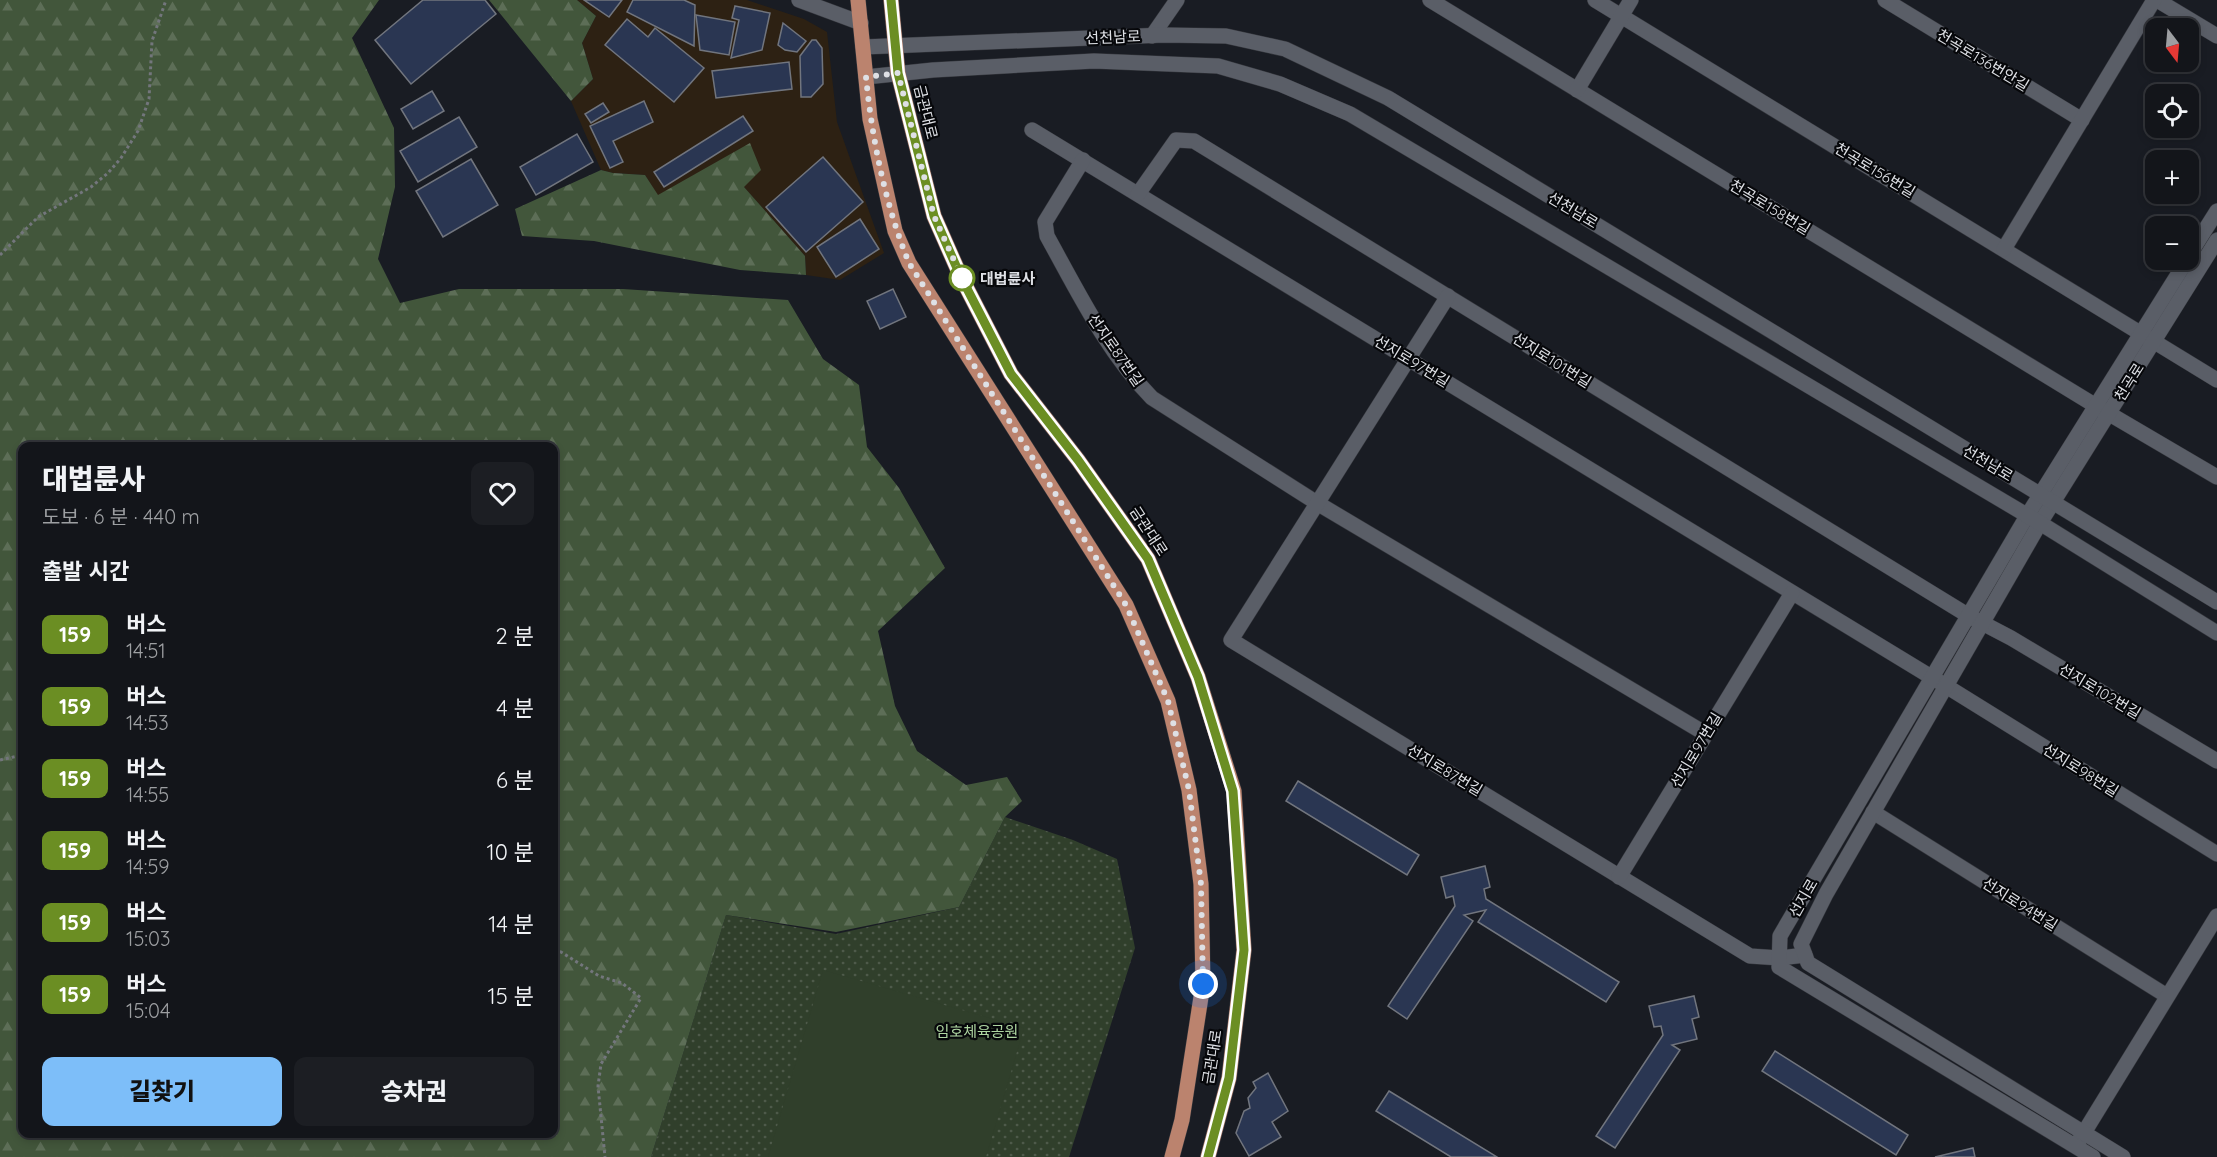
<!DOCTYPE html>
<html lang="ko">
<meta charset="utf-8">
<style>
:root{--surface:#13151a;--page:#1c1e23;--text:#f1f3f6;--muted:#9d9fa2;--line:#323439;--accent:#7dbef9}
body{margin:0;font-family:Quicksand,"Noto Sans KR",sans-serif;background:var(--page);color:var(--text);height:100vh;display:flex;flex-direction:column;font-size:22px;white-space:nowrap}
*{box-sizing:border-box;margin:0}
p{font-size:20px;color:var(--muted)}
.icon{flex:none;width:33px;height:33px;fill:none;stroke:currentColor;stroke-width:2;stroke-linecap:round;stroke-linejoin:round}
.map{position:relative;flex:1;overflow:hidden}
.side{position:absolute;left:18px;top:442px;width:540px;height:696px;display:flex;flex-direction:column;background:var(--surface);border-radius:12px;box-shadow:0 3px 9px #0003,0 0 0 2px var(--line)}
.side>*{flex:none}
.badge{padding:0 12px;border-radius:9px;font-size:21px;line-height:39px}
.needle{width:39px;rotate:164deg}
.tools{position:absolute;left:2145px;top:18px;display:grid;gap:12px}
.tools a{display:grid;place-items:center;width:54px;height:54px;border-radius:12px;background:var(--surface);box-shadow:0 3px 9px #0003,0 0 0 2px var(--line);font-size:30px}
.you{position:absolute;width:30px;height:30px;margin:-15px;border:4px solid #fff;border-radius:50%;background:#1a73e8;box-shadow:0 0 0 9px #1a73e833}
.map>.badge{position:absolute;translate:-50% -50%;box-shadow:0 0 0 3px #fff}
h2{padding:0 24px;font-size:22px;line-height:54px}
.round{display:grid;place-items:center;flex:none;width:63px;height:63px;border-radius:12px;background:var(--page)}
.headline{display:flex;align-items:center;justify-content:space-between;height:102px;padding:0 24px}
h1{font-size:28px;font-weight:800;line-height:45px}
.button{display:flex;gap:12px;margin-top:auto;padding:12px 24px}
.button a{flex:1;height:69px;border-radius:12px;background:var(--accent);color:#111;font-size:24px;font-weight:800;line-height:69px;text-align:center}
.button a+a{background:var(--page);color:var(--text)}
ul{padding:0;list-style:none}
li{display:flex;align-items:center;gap:18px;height:72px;padding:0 24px}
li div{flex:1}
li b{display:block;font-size:22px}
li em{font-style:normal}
li .badge{min-width:66px;font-weight:700;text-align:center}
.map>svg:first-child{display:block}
</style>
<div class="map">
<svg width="2217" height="1157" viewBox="0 0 2217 1157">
<defs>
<pattern id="grass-dots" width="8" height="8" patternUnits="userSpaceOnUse" patternTransform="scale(1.5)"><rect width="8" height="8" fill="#303f2b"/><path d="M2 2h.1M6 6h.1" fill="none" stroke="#4e5a4a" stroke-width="1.8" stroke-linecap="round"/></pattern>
<pattern id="forest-firs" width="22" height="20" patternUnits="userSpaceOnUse" patternTransform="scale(1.5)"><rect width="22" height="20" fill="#42563b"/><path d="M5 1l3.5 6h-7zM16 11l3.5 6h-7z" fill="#5d6e57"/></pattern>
</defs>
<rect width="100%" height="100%" fill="#191c23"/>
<path fill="#2d2113" d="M577,0H747L804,19L827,32L837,122L884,253L840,280L806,275L805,256L743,186L658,196L645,175L613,173L601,170L571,101L593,79L582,43L596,16Z"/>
<path fill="url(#grass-dots)" d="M1005,817L1073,840L1117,859L1135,948L1069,1157H651L726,915L836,934L959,907Z"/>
<g fill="url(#forest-firs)" fill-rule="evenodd">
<path d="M0,0H379L352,38L394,128L395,187L378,259L400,303L459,289H623L788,300L823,359L859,385L867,447L899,488L945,568L878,631L895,706L917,751L966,785L1007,777L1022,801L1005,817L959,907L836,932L726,915L651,1157H0ZM22,447H554V1134H22Z"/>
<path d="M489,0H577L596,16L582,43L593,79L571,101Z"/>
<path d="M750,143L761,170L744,187L805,256L806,275L740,270L594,241L522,236L515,209L601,170L613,173L645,175L658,195Z"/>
</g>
<path fill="#303f2b" d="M823,970L1024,1028L986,1157H768Z"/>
<g fill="#2a3652" stroke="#71757e" stroke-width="1.5">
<path d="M423,0H485L496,14L411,84L375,40Z"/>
<path d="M584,0H622L609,17Z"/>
<path d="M633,0H684L695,5L694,46L627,12Z"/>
<path d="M735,6L770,13L762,50L731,58L739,20L732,18Z"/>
<path d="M696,15L735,22L729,55L700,50Z"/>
<path d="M627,19L648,37L655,28L704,68L674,102L605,45Z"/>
<path d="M783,23L806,41L797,52L785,50L778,45Z"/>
<path d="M812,40H816L822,48L823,84L811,97H801L800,56Z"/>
<path d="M789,62L792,89L716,98L712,71Z"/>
<path d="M432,91L444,111L413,129L401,109Z"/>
<path d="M644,101L653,122L613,141L623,162L610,168L590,126Z"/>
<path d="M603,103L609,112L591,123L585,114Z"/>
<path d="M743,116L753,131L664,187L654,172Z"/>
<path d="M459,117L477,147L418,182L400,151Z"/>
<path d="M577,134L593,162L536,195L520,167Z"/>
<path d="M823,157L863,202L806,252L766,207Z"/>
<path d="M471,159L498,205L443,237L416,191Z"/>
<path d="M860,219L879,249L836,277L817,247Z"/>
<path d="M893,289L906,317L880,329L867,301Z"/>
<path d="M1298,781L1419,855L1407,875L1286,801Z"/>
<path d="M1485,866L1490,887L1484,889L1486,899L1619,982L1606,1002L1478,922L1486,910L1464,915L1473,921L1407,1019L1388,1006L1455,906L1453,896L1446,898L1441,877Z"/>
<path d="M1694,996L1699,1017L1692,1019L1697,1039L1672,1045L1680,1050L1615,1148L1596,1136L1663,1035L1661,1026L1654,1027L1649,1006Z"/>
<path d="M1775,1051L1908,1135L1896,1155L1762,1071Z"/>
<path d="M1268,1073L1288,1111L1272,1122L1281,1137L1249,1156L1236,1133L1244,1111L1250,1108L1248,1098L1256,1088L1253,1082Z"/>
<path d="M1389,1091L1497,1157H1451L1376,1111Z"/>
<path d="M1973,1148L1975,1157H1935Z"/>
</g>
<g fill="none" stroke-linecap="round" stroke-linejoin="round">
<defs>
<g id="minor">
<path d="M799,0L861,23"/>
<path d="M1430,0L2096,406L2217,477"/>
<path d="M1595,0L2217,380"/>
<path d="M1885,0L2082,120"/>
<path d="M2157,0L2217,36"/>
<path d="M1152,36L1177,0"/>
<path d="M1577,90L1631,0"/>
<path d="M1032,130L1946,686L2217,854"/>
<path d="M1083,160L1045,222L1047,236C1078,292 1107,352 1152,398L1317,503L1706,734"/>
<path d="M1138,194L1176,140L1194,141L1969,616L2011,638L2217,761"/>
<path d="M2004,249L2154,0"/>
<path d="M1448,296L1231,640L1750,956L1780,958L1805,955"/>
<path d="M1873,812L2167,996"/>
<path d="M1619,877L1792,593"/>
<path d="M2077,1144L2217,916"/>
</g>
<g id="tertiary">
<path d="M2188,257L2217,211"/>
<path d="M2093,1157L1779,967L1780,936L2027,516L2187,260"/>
<path d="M2123,1157L1808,963L1801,944L1826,894L2040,523L2217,240"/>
</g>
<g id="secondary">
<path d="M863,47L1164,35L1226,36L1285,49L1388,98L2217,602"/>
<path d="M866,77L933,70L1094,61L1218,66L1280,84L1350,114L2040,523L2217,633"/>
</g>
<g id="primary">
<path d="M858,0L870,119L895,231L909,263L1126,605L1168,701L1189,790L1201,884L1203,984L1182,1120L1172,1157"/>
<path d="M891,0L898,73L934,216L960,275L1011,374L1078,460L1148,559L1198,677L1234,791L1244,950L1229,1078L1208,1157"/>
</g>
</defs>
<use href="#minor" stroke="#35373d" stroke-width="16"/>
<use href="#tertiary" stroke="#35373d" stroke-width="16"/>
<use href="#secondary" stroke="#35373d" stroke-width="16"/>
<use href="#primary" stroke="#35373d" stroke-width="16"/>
<g stroke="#73767c" stroke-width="3" stroke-dasharray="3 3" stroke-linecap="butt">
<path d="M0,255L38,217L91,187L108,173L121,158L138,131L149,99L152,41L166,0"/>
<path d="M0,760L22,755"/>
<path d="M554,951L561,952L599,976L622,983L641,998L601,1064L598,1086L605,1157"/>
</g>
<use href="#minor" stroke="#5a5e67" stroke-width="15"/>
<use href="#tertiary" stroke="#5a5e67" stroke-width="15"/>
<use href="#secondary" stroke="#5a5e67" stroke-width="15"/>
<use href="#primary" stroke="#bb836e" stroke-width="15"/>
</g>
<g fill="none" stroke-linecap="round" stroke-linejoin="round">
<defs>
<path id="line" d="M891,0L898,73L934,216L960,275L1011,374L1078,460L1148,559L1198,677L1233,791L1244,950L1229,1078L1208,1157"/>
</defs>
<use href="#line" stroke="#fff" stroke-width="14"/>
<use href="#line" stroke="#6b8e23" stroke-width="9"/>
<path stroke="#dee0e5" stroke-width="6" stroke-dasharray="0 10.8" d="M962,278L934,216L898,73L866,77C872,139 885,204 909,263L1126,605L1168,701L1189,790L1201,884L1203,984"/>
</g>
<circle fill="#fff" stroke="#6b8e23" stroke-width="3" cx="962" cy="278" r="12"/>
<g text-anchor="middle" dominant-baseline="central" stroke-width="4.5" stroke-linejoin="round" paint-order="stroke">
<g font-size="15" fill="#dee0e5" stroke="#06070a">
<text transform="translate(1113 37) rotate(-2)">선천남로</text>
<text transform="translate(1983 60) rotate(31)">천곡로136번안길</text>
<text transform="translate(926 112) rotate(76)">금관대로</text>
<text transform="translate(1875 170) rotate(31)">천곡로156번길</text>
<text transform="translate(1770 207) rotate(31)">천곡로158번길</text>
<text transform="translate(1573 210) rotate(31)">선천남로</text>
<text transform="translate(1116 350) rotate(55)">선지로87번길</text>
<text transform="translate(1552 360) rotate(32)">선지로101번길</text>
<text transform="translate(1412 361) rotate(31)">선지로97번길</text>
<text transform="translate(2129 382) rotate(-58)">천곡로</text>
<text transform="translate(1988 463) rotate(31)">선천남로</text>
<text transform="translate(1149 531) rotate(57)">금관대로</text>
<text transform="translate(2100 691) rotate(31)">선지로102번길</text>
<text transform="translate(1696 750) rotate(-59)">선지로97번길</text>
<text transform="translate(1445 770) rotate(31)">선지로87번길</text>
<text transform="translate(2081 770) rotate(32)">선지로98번길</text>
<text transform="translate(1803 898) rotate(-60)">선지로</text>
<text transform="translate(2020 904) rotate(32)">선지로94번길</text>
<text transform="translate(1212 1057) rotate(-81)">금관대로</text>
</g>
<g font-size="15" font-weight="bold" fill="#dee0e5" stroke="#06070a" text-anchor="start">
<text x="980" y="278">대법륜사</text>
</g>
<g font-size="15" fill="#aed5a1" stroke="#06070a">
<text x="977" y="1031">임호체육공원</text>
</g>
</g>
</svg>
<div class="tools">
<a><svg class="needle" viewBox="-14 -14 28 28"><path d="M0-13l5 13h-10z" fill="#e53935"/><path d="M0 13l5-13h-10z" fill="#9d9fa2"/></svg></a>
<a><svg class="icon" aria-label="locate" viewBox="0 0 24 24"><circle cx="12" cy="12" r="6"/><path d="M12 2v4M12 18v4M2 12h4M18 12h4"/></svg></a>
<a>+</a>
<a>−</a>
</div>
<div class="you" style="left:1203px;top:984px"></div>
<section class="side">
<div class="headline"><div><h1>대법륜사</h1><p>도보 · 6 분 · 440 m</p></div><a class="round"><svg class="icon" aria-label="heart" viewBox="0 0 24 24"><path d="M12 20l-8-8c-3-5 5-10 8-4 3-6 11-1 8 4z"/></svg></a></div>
<h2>출발 시간</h2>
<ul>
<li><span class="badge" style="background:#6b8e23;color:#fff">159</span><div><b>버스</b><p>14:51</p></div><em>2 분</em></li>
<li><span class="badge" style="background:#6b8e23;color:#fff">159</span><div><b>버스</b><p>14:53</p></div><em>4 분</em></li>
<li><span class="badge" style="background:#6b8e23;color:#fff">159</span><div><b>버스</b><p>14:55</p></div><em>6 분</em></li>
<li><span class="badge" style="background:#6b8e23;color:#fff">159</span><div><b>버스</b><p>14:59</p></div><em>10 분</em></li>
<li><span class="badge" style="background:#6b8e23;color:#fff">159</span><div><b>버스</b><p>15:03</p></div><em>14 분</em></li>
<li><span class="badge" style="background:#6b8e23;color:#fff">159</span><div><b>버스</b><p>15:04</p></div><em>15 분</em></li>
</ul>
<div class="button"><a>길찾기</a><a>승차권</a></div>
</section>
</div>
